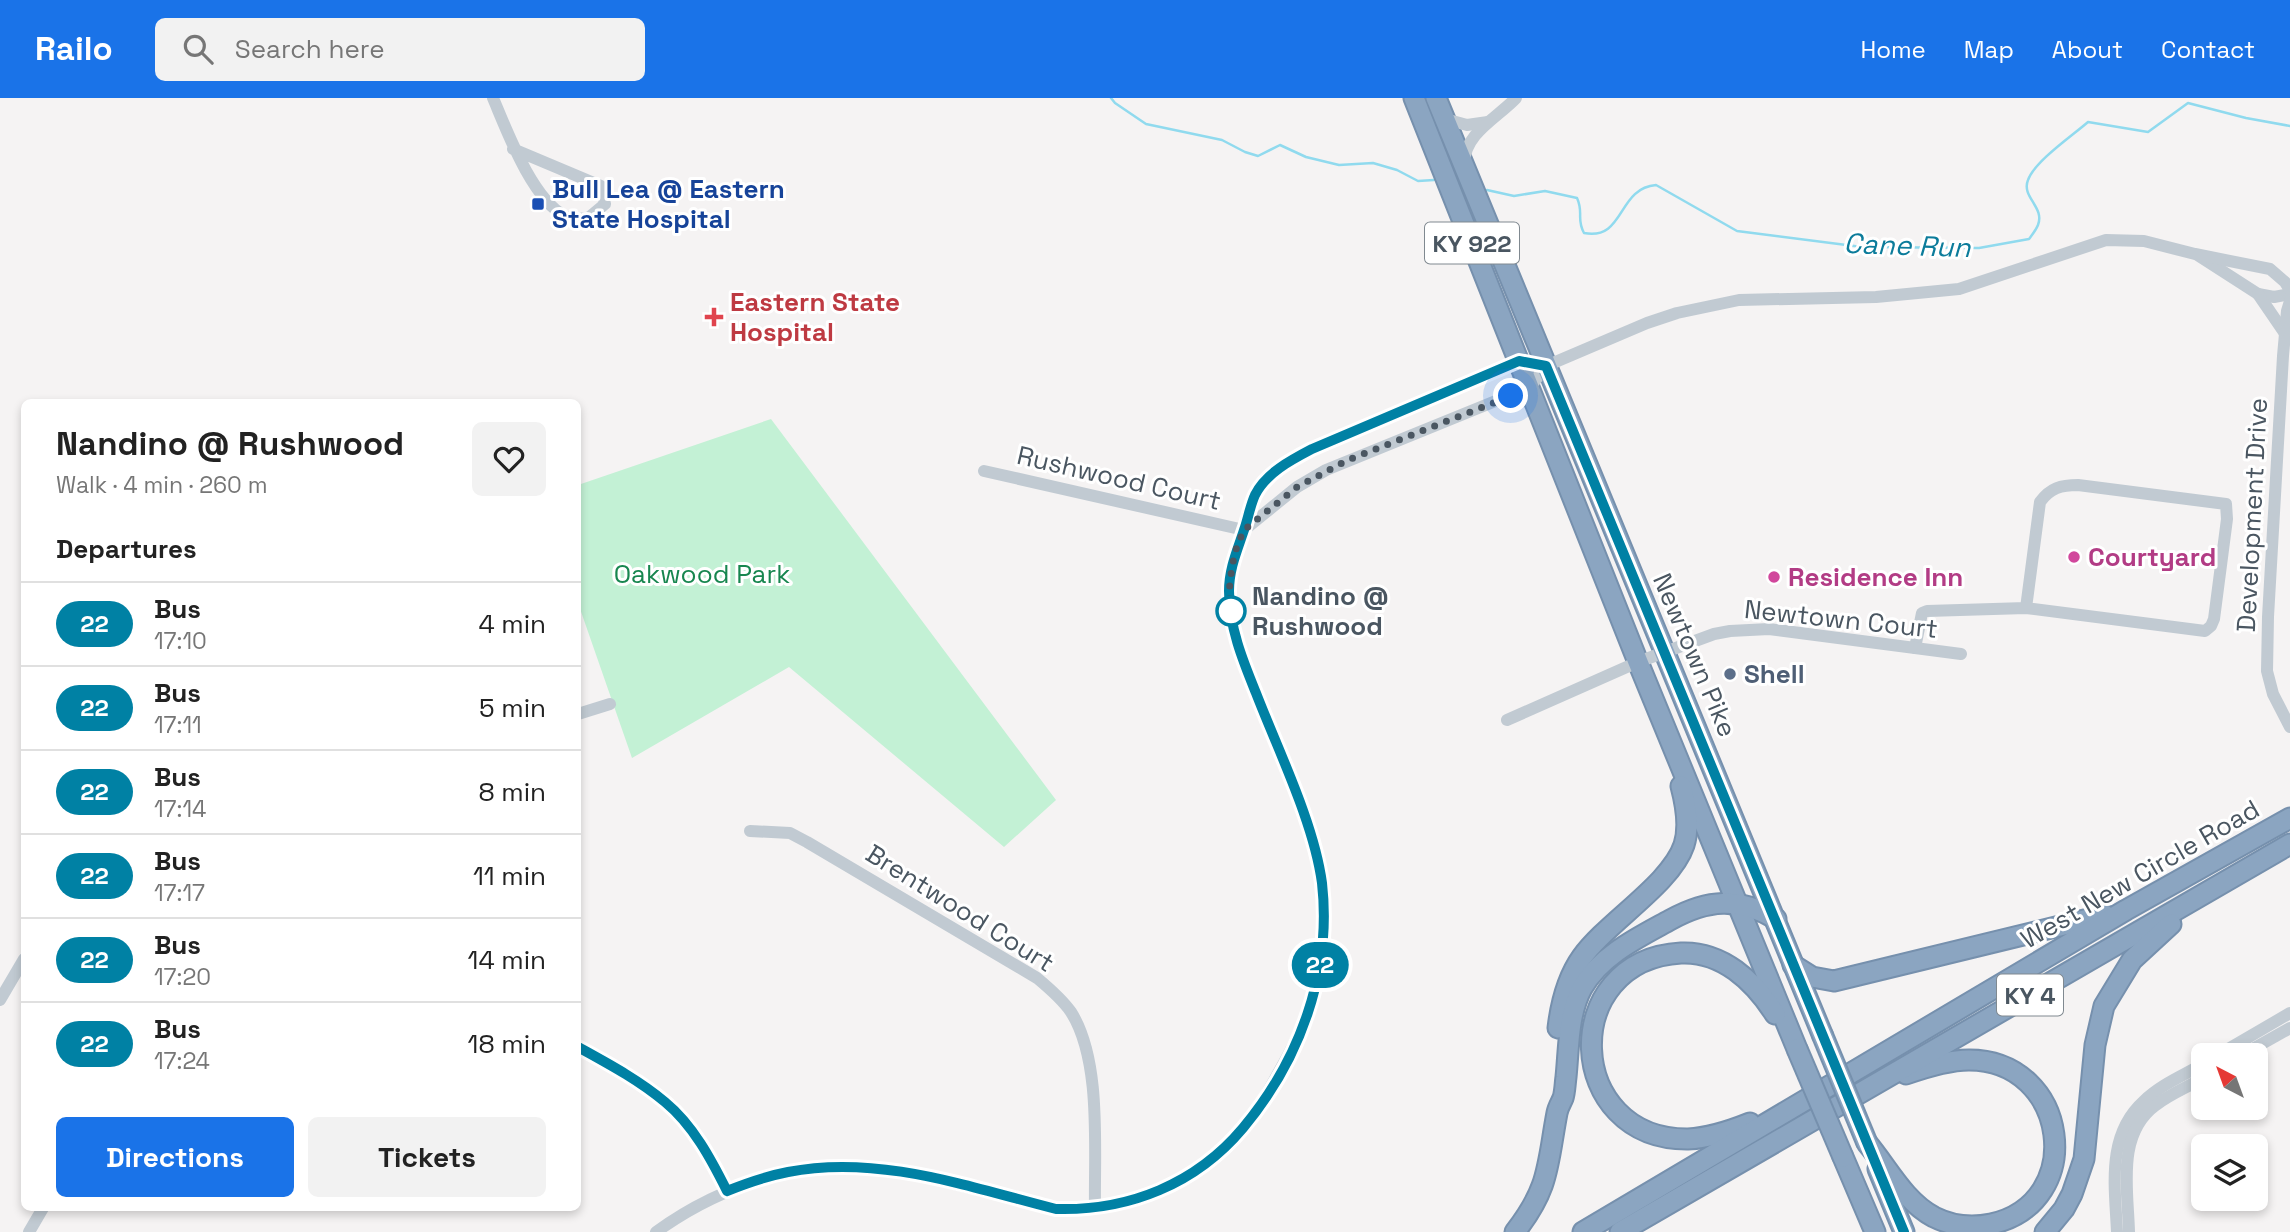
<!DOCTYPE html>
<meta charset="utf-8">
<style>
:root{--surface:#fff;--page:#f2f2f2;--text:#222;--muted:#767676;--line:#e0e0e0;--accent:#1a73e8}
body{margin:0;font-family:"Space Grotesk",sans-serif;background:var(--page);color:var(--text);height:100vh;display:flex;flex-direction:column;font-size:26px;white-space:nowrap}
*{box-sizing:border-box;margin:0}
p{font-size:23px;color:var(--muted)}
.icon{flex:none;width:38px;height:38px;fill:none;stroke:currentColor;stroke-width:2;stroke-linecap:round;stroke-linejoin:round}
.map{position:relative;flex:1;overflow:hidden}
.side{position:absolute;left:21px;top:301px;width:560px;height:812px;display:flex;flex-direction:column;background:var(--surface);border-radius:10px;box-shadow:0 4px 10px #0003}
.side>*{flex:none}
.badge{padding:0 14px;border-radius:23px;font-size:24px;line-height:46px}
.needle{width:46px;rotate:319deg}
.fabs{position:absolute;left:2191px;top:945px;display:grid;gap:14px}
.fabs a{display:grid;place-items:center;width:77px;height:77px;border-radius:10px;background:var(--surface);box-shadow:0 4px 10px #0003;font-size:35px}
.you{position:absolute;width:35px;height:35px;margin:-18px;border:5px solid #fff;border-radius:50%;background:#1a73e8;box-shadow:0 0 0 10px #1a73e833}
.map>.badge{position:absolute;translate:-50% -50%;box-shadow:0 0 0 4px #fff}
h2{padding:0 35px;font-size:26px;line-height:63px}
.round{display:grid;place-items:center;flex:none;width:74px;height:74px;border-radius:10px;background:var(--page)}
.headline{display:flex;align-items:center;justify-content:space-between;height:119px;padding:0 35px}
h1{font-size:33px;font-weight:700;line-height:52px}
.action{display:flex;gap:14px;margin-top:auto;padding:14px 35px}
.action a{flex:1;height:80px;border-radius:10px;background:var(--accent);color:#fff;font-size:28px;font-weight:700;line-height:80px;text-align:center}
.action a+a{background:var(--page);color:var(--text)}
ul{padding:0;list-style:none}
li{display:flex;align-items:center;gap:21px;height:84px;padding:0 35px;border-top:2px solid var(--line)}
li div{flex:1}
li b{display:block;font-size:26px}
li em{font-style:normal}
li .badge{min-width:77px;font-weight:700;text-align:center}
header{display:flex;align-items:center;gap:42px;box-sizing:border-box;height:98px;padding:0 35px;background:var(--accent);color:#fff}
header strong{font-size:33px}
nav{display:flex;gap:38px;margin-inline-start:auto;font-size:24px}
.search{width:490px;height:63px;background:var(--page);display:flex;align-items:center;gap:18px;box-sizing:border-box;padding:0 24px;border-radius:10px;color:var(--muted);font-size:26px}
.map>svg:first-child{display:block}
</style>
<header>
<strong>Railo</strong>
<div class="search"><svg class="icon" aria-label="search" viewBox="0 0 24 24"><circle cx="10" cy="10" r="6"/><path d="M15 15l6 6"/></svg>Search here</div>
<nav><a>Home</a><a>Map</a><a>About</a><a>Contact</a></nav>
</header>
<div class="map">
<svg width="2290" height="1134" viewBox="0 0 2290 1134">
<rect width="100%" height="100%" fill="#f5f3f3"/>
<path fill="#c3f1d5" d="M771,321L1056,702L1004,749L789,569L632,660L578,505V387Z"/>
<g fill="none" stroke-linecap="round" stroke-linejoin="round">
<g stroke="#90daee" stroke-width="2.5">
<path d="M1111,0L1115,5L1146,26L1222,42L1245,54L1258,58L1280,47L1306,59L1339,67L1373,65L1397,72L1418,83L1434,82"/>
<path d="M1487,92L1514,98L1545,93L1577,100C1584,115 1576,121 1584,135C1625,143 1617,90 1656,87L1737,133L1862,149L1979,150L2029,141C2032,137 2036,132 2038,127C2045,109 2021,99 2028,82C2035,63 2072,38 2088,24L2148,34L2188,5L2246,20L2290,28"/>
</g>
<defs>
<g id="highway">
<path d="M1414,0L1638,564L1797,951"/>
<path d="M1436,0L1822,936"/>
<path d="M1793,867L1812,879L1834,883L2105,817"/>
<path d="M1558,930C1561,905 1567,880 1582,859C1607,824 1671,786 1684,747C1690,728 1686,707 1681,688"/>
<path d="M1750,1025C1730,1033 1710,1040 1688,1041C1564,1042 1557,862 1681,855C1722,853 1754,883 1775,916"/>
<path d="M1867,1045C1888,1070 1904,1103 1934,1119C1952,1128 1972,1130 1991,1126C2088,1105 2069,962 1969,962C1948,962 1926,969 1906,976"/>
<path d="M1843,1059L1875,1134"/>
<path d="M1878,1071L1904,1134"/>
<path d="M1515,1134C1550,1089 1547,1068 1557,1015C1558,1009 1561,1005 1563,1000C1565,994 1565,986 1566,979C1569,950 1568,916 1582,890C1601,857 1639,839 1670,822C1708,801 1738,799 1776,821"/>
<path d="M1583,1134L2126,812L2290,720"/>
<path d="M1620,1134L2290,746"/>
<path d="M2045,1134L2064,1111L2072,1096L2084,1061L2095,947L2104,908L2132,862L2171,826"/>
</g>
</defs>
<use href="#highway" stroke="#7690ad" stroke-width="23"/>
<g stroke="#c1cad2" stroke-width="12">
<path d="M493,0C507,33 532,101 565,118C571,121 581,120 587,121L605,106L601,88L513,51"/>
<path d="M1445,21L1467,27L1488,24"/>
<path d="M1464,65C1465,35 1497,20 1516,0"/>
<path d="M2199,158L2258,196L2274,199L2290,196"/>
<path d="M2258,196L2284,234"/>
<path d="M2290,203L2287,213L2283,258L2268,519L2267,573L2273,596L2290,629"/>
<path d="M984,373L1244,432"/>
<path d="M1244,432L1297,389L1326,372L1530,289L1546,268L1647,225L1677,215L1739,202L1876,199L1959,191L2106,142L2144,143L2195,156L2270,171L2285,184L2290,192"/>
<path d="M1915,550L1922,515L1927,513L2026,510L2205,533L2211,528L2214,521L2227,421L2226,406L2078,387C2061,387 2050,390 2040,404L2026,510"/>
<path d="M578,616L610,606"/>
<path d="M1507,622L1638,564L1714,536L1730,533L1769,531L1961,556"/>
<path d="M750,733L790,735L807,744L1037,880C1049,890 1062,901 1071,914C1102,963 1094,1052 1095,1110"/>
<path d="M0,902L24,861"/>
<path d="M578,949C607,965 639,982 665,1004C693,1027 711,1061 727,1093"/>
<path d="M2218,957L2290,915"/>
<path d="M2242,957L2290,930"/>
<path d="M29,1134L43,1110"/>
<path d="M656,1134C732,1079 819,1058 910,1075L1056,1111C1129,1113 1195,1086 1243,1030C1258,1012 1269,992 1280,972C1315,911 1330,857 1322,785C1318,750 1304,716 1291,684C1279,653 1266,622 1254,590C1242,560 1229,527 1229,494C1229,471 1237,453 1244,432C1248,421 1250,408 1255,397C1266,375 1291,362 1312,351L1519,263L1546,268"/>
<path d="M2117,1134C2115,1088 2106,1037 2144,1003C2160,987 2184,977 2203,966"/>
<path d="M2129,1134C2128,1091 2116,1036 2156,1007C2170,996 2188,989 2203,980"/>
</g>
<use href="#highway" stroke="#8ba5c1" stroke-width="19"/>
<defs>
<g id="highway-bridge">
<path d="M1822,936L1867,1045"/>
<path d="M1797,951L1843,1059"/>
</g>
</defs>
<use href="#highway-bridge" stroke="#7690ad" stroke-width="23" stroke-linecap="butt"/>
<use href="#highway-bridge" stroke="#8ba5c1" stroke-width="19"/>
</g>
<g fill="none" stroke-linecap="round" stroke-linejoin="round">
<defs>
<path id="line" d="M578,949C607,965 639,982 665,1004C693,1027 711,1061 727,1093C747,1085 767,1078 788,1074C878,1056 969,1089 1056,1111C1129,1113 1196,1086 1243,1030C1300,962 1332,874 1322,785C1314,725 1278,652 1256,595C1243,563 1229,529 1229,493C1229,471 1237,453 1244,432C1248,421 1250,408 1255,397C1266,375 1291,362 1312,351L1519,263L1546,268L1904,1134"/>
</defs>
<use href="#line" stroke="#fff" stroke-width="16"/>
<use href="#line" stroke="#0081a4" stroke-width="10"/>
<path stroke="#4a5661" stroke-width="7" stroke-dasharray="0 12.6" d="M1231,513L1229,494L1232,468L1237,448L1244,432L1297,389L1348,362L1511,298"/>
</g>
<rect fill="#1a4fb4" stroke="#fff" stroke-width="2.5" x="531" y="99" width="14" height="14" rx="3.5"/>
<path fill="#e0444e" stroke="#fff" stroke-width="2.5" d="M710.5 208.5h7v7h7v7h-7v7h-7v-7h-7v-7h7z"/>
<g fill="#d1479c" stroke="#fff" stroke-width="2.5">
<circle cx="2074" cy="459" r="7"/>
<circle cx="1774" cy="479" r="7"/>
</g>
<circle fill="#fff" stroke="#0081a4" stroke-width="3.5" cx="1231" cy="513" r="14"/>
<circle fill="#5c6f8a" stroke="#fff" stroke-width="2.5" cx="1730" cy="576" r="7"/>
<g text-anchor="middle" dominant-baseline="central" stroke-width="6" stroke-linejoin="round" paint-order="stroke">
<g fill="#fff" stroke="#808990" stroke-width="2">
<rect x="1425" y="124.5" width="94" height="41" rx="5"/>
<rect x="1997" y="876.5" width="66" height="41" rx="5"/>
</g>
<g font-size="24" font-weight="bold" fill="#4a5661">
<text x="1472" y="145">KY 922</text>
<text x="2030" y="897">KY 4</text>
</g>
<g font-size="26" font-weight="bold" fill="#164399" stroke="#fff" text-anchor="start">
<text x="552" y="91">Bull Lea @ Eastern<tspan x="552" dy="30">State Hospital</tspan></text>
</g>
<g font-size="26" font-weight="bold" fill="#be3a42" stroke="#fff" text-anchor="start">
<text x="730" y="204">Eastern State<tspan x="730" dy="30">Hospital</tspan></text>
</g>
<g font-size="26" fill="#4a5661" stroke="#fff">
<text transform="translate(1119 380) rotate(13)">Rushwood Court</text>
<text transform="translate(2252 417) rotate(-87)">Development Drive</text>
<text transform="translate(1841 521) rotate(6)">Newtown Court</text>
<text transform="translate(1695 557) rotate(67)">Newtown Pike</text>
<text transform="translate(2140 776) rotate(-30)">West New Circle Road</text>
<text transform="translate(960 810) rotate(32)">Brentwood Court</text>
</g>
<g font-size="26" font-weight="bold" fill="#b23c85" stroke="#fff" text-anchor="start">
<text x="2088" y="459">Courtyard</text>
<text x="1788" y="479">Residence Inn</text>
</g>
<g font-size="26" fill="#17864f" stroke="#fff">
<text x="702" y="476">Oakwood Park</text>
</g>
<g font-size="26" font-weight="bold" fill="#4a5661" stroke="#fff" text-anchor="start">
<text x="1252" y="498">Nandino @<tspan x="1252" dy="30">Rushwood</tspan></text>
</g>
<g font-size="26" font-weight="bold" fill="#4e5e75" stroke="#fff" text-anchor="start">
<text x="1744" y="576">Shell</text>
</g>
<g font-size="28" font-style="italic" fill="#0c7c9b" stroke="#fff">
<text transform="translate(1907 147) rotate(2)">Cane Run</text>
</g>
</g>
</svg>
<div class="fabs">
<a><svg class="needle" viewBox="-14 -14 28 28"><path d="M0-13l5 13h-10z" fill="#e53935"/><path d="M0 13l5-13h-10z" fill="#767676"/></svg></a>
<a><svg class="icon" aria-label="layers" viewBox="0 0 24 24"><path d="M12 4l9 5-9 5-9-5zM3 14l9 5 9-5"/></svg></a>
</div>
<div class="you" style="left:1511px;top:298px"></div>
<b class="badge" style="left:1320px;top:867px;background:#0081a4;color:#fff">22</b>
<section class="side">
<div class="headline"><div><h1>Nandino @ Rushwood</h1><p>Walk · 4 min · 260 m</p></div><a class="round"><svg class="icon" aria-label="heart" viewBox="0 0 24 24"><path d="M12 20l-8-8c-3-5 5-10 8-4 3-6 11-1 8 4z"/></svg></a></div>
<h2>Departures</h2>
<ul>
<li><span class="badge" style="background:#0081a4;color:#fff">22</span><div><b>Bus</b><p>17:10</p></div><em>4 min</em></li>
<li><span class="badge" style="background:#0081a4;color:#fff">22</span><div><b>Bus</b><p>17:11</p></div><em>5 min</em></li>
<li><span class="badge" style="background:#0081a4;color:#fff">22</span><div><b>Bus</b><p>17:14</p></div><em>8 min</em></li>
<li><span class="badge" style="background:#0081a4;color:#fff">22</span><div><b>Bus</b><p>17:17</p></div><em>11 min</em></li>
<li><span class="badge" style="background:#0081a4;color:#fff">22</span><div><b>Bus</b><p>17:20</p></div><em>14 min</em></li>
<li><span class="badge" style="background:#0081a4;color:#fff">22</span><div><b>Bus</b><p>17:24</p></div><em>18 min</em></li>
</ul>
<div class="action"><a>Directions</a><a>Tickets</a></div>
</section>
</div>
